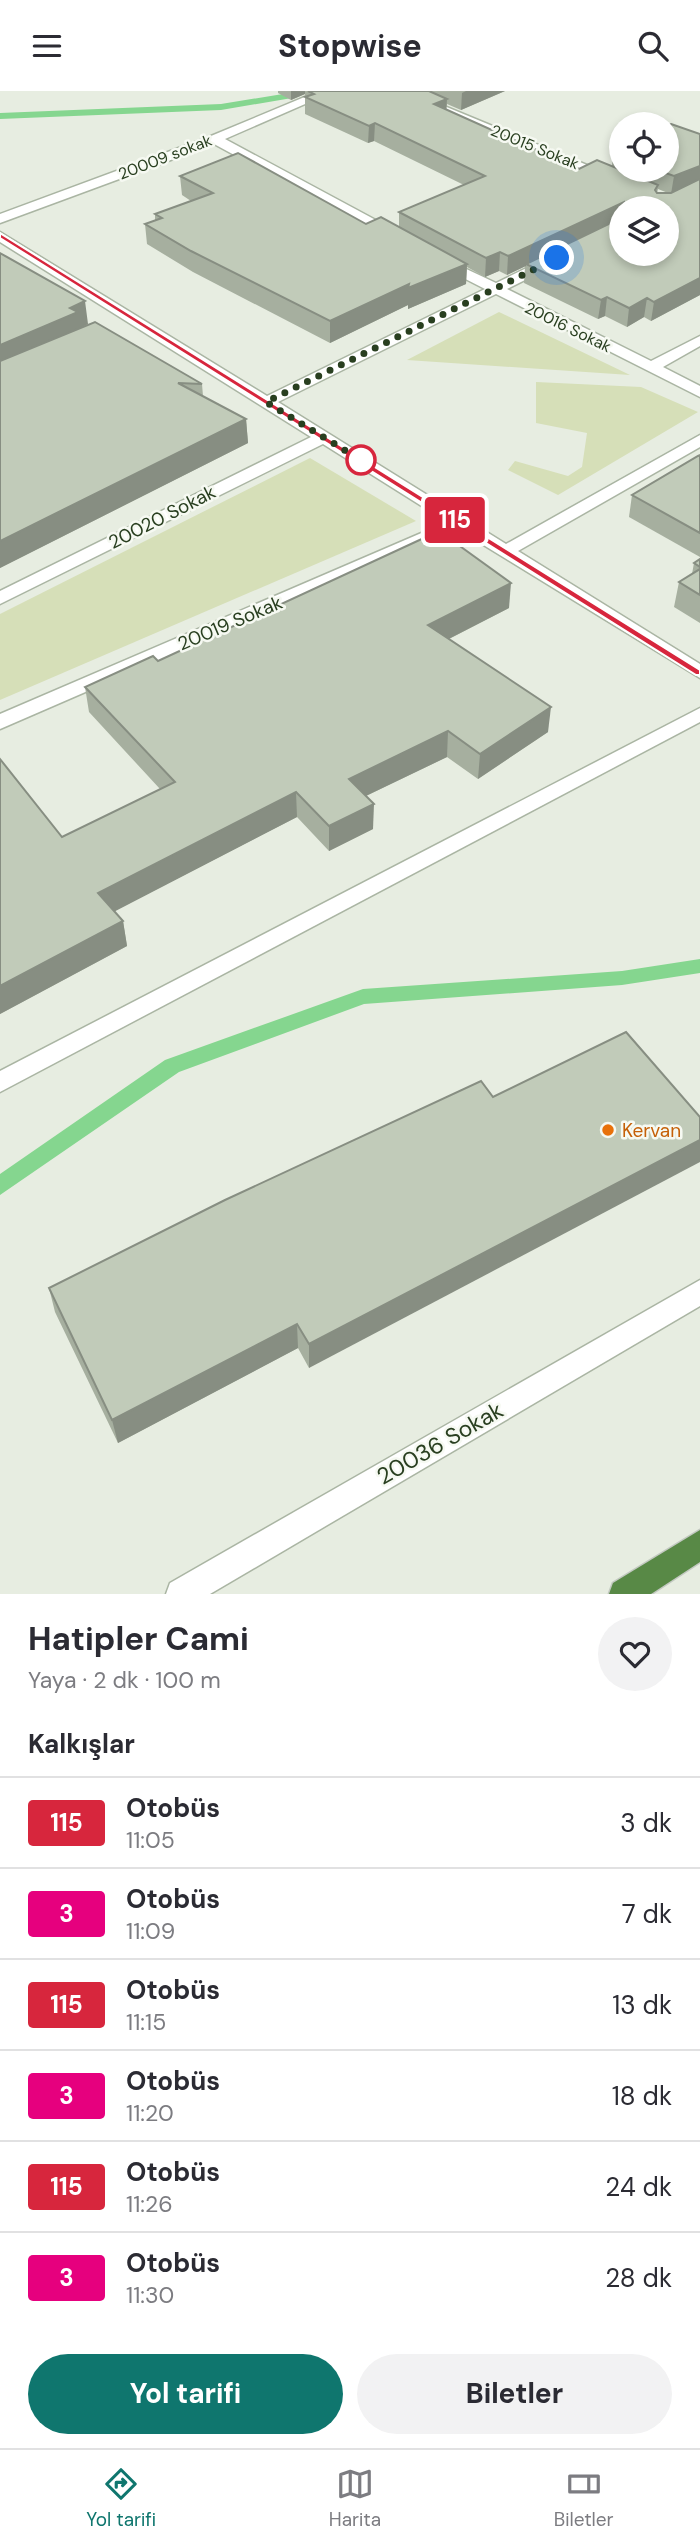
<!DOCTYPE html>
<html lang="tr">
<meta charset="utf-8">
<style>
:root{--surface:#fff;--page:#f2f2f3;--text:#2b2b33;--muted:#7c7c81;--line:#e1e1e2;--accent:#0f766e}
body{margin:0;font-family:"DM Sans",sans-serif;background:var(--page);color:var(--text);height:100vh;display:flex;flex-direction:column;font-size:26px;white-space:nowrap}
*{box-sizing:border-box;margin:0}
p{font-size:23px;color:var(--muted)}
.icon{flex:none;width:38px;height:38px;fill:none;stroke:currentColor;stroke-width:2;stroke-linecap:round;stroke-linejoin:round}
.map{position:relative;height:1503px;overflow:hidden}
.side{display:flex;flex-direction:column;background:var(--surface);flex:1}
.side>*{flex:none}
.badge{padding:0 14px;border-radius:5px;font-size:24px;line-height:46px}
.tools{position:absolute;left:609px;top:21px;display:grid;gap:14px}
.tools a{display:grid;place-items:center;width:70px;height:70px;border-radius:50%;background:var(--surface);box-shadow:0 4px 10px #0003;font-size:35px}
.you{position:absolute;width:35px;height:35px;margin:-18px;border:5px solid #fff;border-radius:50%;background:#1a73e8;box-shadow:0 0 0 10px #1a73e833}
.map>.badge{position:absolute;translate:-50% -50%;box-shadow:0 0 0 4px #fff}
h2{padding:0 28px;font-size:26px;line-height:63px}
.round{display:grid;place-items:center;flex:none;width:74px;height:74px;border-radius:37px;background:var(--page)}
.summary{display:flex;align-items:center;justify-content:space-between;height:119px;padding:0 28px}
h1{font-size:33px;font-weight:700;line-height:52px}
.action{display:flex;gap:14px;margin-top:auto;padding:14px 28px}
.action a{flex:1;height:80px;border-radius:42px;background:var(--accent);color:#fff;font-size:28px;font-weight:700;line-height:80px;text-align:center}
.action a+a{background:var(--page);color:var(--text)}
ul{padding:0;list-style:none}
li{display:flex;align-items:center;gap:21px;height:91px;padding:0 28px;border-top:2px solid var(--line)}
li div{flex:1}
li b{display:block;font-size:26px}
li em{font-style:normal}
li .badge{min-width:77px;font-weight:700;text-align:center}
header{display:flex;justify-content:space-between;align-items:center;height:91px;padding:0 28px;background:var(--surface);font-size:32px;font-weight:700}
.menu{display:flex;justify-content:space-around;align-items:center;height:98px;border-top:2px solid var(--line);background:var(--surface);font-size:19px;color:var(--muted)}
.menu a{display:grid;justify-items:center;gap:4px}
.menu .selected{color:var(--accent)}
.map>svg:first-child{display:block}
</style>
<header><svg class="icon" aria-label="menu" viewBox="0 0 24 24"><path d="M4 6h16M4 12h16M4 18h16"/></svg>Stopwise<svg class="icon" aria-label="search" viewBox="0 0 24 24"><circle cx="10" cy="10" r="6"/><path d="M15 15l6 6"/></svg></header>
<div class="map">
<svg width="700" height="1503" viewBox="0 0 700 1503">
<rect width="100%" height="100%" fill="#e7ede1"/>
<g fill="#d6dfb8">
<path d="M499,221L630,284L407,269Z"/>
<path d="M536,291L641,296L698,321L558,404L508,379L515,370L568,385L582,376L587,342L536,332Z"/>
<path d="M310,367L416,430L0,609V523Z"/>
</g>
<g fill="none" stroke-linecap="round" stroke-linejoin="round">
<g fill="#85d68f" fill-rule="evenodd">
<path d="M289,2L294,5L292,7L221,19L0,28V22L221,13Z"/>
<path d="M700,868V882L622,894L364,913L179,981L0,1104V1083L165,969L363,898L622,880Z"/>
</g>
<defs>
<g id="minor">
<path d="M319,0H335L225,48L398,141V147H388L214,53L0,132V123L211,45Z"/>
<path d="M392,0H408L616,86L610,90L606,89Z"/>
<path d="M0,141L267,305L485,198L438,174L436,171L443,167L496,192L545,168H555V174L507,198L651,270L700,245V255L663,276L700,295V306L496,203L278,311L506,453L700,344V356L518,460L700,573V587L459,439L0,638V623L447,431L323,353L0,513V500L311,346L0,151Z"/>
<path d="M700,617V631L0,1001V980Z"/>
<path d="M700,1189V1215L210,1503H166L170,1492Z"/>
</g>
<path id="trunk" d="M700,1439V1471L651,1503H609L613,1492Z"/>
</defs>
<use href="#minor" stroke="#aab5a3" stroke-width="3"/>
<use href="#trunk" stroke="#c3c9c1" stroke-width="3"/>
<use href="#minor" fill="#fff" fill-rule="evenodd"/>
<use href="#trunk" fill="#588946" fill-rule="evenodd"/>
</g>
<g fill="#a6af9f" fill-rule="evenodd">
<path d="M278,0H505L461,19L447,13L446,19L579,78L612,75L613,61L621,58V79H667L700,43V204L651,230L644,226L627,236L605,225L598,228L524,192L525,175L507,184L499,180L485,186L467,176L466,193L408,218V214L330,252L193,181L147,153L145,133L155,129V123L191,110L182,104L180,85L366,133L399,136V121L464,94L374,50L368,52L305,23V3L291,9L278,2ZM658,98L668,102H657ZM621,117H667L621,163Z"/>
<path d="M0,162L88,233L81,237L202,293L203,305L246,328L248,352L0,477Z"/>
<path d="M700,364V466L629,426L632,404Z"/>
<path d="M700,468V532L674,516L679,491L692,483L694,472Z"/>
<path d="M509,517L449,548L548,641L478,688L447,666L366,705L373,738L329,760L297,726L114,820L123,830L127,855L0,923V668L62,746L160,698L89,621L85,596L158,570Z"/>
<path d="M481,990L309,1277L298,1257L118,1352L55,1221L49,1197Z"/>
</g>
<g fill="#878e82">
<path d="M291,0H305V3L291,9Z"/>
<path d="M466,0H505L461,19L462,2Z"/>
<path d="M447,8L446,25L434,13Z"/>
<path d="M375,32L374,50L368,52L369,35Z"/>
<path d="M700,75V92L671,103L674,85Z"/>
<path d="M624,111L623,117H621V130L526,173V175L507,184L508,165Z"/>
<path d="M500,161L499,180L485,186L486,167Z"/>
<path d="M467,173L466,193L408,218V214L330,252V230L409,193Z"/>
<path d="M700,187V204L651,230L654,211Z"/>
<path d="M607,206L605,225L598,228L601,209Z"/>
<path d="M647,207L644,226L627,236L629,217Z"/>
<path d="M85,210L88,233L80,237L81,245L0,279V254L70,217Z"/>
<path d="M246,328L248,352L0,477V450Z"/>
<path d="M511,492L509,517L427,559L428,534Z"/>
<path d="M551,616L548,641L478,688L480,663Z"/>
<path d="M448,640L447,666L349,713V688Z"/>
<path d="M296,701L297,726L102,827L98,802Z"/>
<path d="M374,713L373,738L329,760V735Z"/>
<path d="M123,830L127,855L0,923V895Z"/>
<path d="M700,1049V1071L309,1277V1253Z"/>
<path d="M297,1233L298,1257L118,1352L112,1329Z"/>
</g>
<g fill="#c1cbb9" stroke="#878e82" stroke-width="2">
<path d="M308,0H429L447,8L434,13L579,78L597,69L658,94L655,99L657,102H671L700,88V187L654,211L647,207L629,217L607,206L601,209L526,173L621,127V163H667V117H624V111L508,165L500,161L486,167L399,121L485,85L375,32L369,35L305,6L314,3Z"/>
<path d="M671,33L700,43V75L674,85L657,79H667V35Z"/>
<path d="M621,58V65L613,61Z"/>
<path d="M238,62L366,133L381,126L467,173L408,197L409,193L330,230L191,160L145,133L162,127L155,123L213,102L180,85Z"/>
<path d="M0,162L85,210L70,217L78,221L0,254Z"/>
<path d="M95,231L202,293L178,292L246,328L0,450V270Z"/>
<path d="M700,364V442L632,404L698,365Z"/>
<path d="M439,440L511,492L428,534L551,616L480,663L448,640L349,688L374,713L329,735L296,701L98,802L123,830L0,895V668L62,746L175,691L85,596L153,565L158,570Z"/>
<path d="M700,468V476L694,472Z"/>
<path d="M700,478V504L679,491Z"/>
<path d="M626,941L700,1026V1049L309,1253L297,1233L112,1329L49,1197L225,1109L481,990L493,1006Z"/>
</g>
<path fill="#d7263d" stroke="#fff" stroke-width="2" d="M0,142L700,579V584H696L0,147Z"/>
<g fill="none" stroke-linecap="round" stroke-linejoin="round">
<path stroke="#293f20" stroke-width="7" stroke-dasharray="0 12.6" d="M361,369L369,374L266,311L557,167"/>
</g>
<circle fill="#fff" stroke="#d7263d" stroke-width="3.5" cx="361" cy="369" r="14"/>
<circle fill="#e8710a" stroke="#f6f9f2" stroke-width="2.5" cx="608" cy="1039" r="7"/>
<g text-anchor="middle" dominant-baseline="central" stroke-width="5" stroke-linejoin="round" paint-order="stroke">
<g font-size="16" fill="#293f20" stroke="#f6f9f2">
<text transform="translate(535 56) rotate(22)">20015 Sokak</text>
<text transform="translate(165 66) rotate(-21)">20009 sokak</text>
<text transform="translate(568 236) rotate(26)">20016 Sokak</text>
</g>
<g font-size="19" fill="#293f20" stroke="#f6f9f2">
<text transform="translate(162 426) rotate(-27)">20020 Sokak</text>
<text transform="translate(230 532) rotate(-23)">20019 Sokak</text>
</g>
<g font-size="19" fill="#c56008" stroke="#f6f9f2" text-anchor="start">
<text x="622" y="1039">Kervan</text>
</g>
<g font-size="23" fill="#293f20" stroke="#f6f9f2">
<text transform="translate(440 1352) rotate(-30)">20036 Sokak</text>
</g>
</g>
</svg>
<div class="tools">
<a><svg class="icon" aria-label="locate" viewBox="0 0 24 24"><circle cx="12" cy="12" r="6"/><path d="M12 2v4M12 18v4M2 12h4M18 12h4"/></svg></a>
<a><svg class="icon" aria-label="layers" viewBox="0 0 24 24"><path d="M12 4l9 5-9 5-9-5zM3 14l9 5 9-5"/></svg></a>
</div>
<div class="you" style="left:557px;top:167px"></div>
<b class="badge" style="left:455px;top:429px;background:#d7263d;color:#fff">115</b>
</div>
<section class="side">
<div class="summary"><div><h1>Hatipler Cami</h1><p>Yaya · 2 dk · 100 m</p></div><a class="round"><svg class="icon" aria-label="heart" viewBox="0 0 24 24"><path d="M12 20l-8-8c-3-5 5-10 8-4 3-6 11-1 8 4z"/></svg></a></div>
<h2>Kalkışlar</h2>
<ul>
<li><span class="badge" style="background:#d7263d;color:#fff">115</span><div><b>Otobüs</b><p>11:05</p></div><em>3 dk</em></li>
<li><span class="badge" style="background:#e6007e;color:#fff">3</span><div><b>Otobüs</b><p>11:09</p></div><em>7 dk</em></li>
<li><span class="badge" style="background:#d7263d;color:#fff">115</span><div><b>Otobüs</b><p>11:15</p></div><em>13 dk</em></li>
<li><span class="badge" style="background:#e6007e;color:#fff">3</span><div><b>Otobüs</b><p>11:20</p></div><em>18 dk</em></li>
<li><span class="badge" style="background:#d7263d;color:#fff">115</span><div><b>Otobüs</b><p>11:26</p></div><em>24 dk</em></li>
<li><span class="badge" style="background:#e6007e;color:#fff">3</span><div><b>Otobüs</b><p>11:30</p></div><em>28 dk</em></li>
</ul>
<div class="action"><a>Yol tarifi</a><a>Biletler</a></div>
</section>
<nav class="menu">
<a class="selected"><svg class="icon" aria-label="directions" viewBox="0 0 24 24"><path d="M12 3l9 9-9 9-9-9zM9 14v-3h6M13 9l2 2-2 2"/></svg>Yol tarifi</a>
<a><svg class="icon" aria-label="map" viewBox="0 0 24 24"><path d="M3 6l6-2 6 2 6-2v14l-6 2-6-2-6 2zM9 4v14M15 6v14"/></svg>Harita</a>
<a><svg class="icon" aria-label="tickets" viewBox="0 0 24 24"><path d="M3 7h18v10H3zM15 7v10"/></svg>Biletler</a>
</nav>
